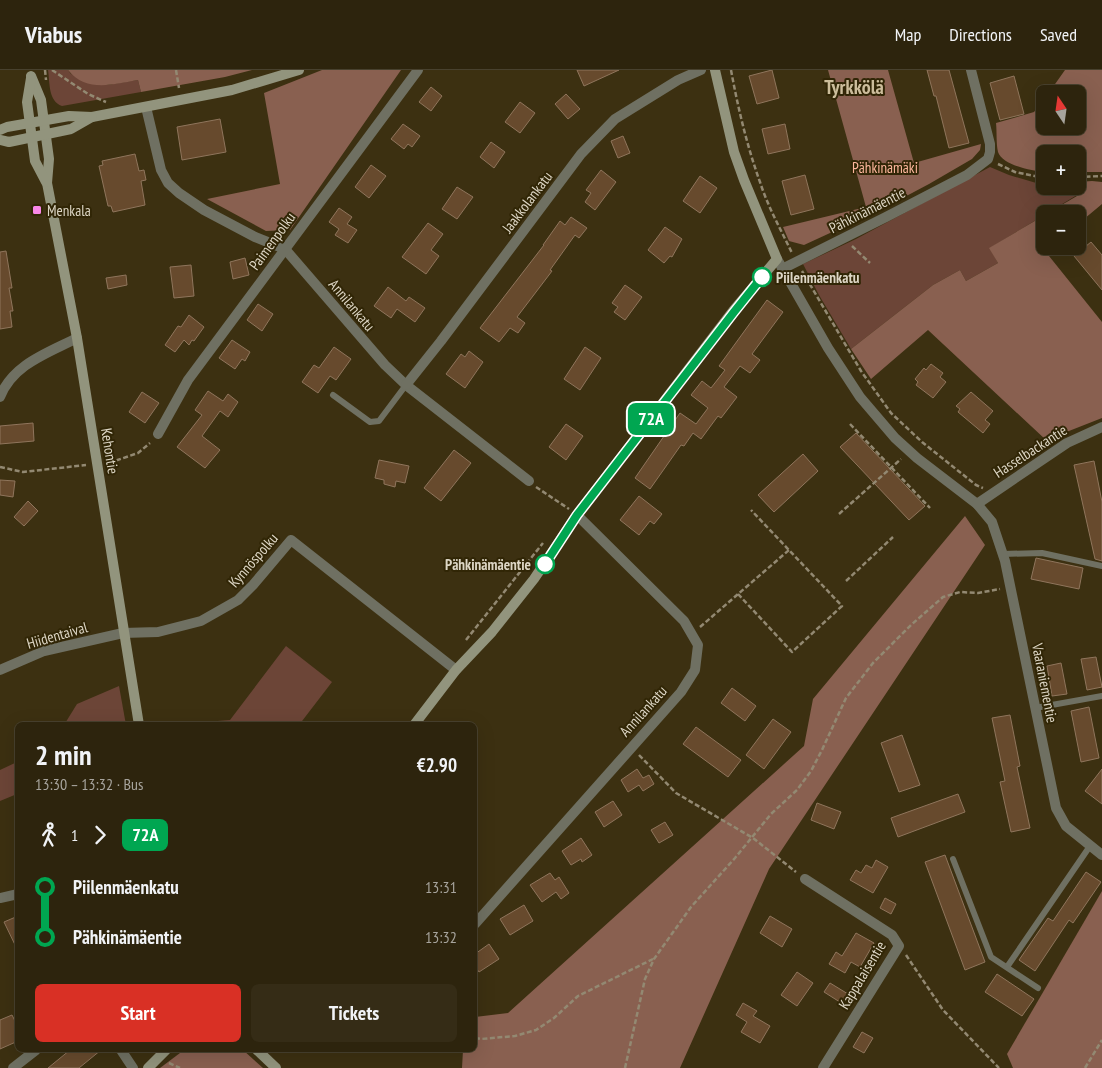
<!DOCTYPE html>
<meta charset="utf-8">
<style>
:root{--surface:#2d240d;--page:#352c16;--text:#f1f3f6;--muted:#a7a49d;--line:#48412e;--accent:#d93025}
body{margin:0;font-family:"PT Sans Narrow",sans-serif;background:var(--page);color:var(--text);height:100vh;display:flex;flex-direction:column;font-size:19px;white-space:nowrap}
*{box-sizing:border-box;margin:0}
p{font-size:16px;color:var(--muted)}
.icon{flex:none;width:28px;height:28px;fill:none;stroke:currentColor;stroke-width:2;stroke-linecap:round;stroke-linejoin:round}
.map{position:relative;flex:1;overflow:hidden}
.panel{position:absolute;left:15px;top:652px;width:462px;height:330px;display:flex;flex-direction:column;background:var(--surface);border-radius:8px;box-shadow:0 5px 20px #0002,0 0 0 1px var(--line)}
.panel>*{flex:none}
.badge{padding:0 10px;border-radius:8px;font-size:18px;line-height:32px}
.needle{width:32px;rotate:347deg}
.controls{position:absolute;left:1036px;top:15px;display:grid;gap:10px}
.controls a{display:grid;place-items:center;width:50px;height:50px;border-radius:8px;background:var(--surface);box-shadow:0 5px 20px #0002,0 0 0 1px var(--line);font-size:25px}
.map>.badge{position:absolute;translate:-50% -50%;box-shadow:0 0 0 2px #fff}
.legs{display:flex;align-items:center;gap:8px;height:55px;padding:0 20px;font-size:16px}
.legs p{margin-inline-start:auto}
.summary{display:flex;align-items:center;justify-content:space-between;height:85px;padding:0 20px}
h1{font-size:28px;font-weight:700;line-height:38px}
.primary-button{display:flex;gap:10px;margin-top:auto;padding:10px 20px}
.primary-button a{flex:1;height:58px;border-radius:8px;background:var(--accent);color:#fff;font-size:20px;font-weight:700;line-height:58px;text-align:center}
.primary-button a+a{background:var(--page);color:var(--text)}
ul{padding:0 20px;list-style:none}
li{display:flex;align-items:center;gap:18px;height:50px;font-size:19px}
li i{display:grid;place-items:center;width:8px;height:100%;margin:0 6px;background:currentColor}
li i::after{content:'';width:12px;height:12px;margin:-6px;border:4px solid;border-radius:50%;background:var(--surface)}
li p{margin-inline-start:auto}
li:first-child i{background:linear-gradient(#0000 50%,currentColor 0)}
li:last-child i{background:linear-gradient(currentColor 50%,#0000 0)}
header{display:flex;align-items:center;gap:30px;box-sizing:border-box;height:70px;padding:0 25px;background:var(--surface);border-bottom:1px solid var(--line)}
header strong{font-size:24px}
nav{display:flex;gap:28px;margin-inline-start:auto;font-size:18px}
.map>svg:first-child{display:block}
</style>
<header>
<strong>Viabus</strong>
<nav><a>Map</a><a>Directions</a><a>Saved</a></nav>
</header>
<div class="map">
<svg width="1102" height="998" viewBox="0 0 1102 998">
<rect width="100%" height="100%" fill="#3c3011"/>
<g fill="#6c4537">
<path d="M48,0H68L71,4L107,15L138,10L141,22L62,36C48,31 50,13 48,0Z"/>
<path d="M990,97L1009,105L1077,125L990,178L998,193L966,211L960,200L933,215L851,279L819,225L803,194L856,169Z"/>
<path d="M286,576L332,612L299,655H167L230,650Z"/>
<path d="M119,616L126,655H64L77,634Z"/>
<path d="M17,692V724L0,731V700Z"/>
</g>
<g fill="#896050">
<path d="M68,0H252L225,7L141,22L138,10C114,14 86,23 68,0Z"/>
<path d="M322,0H401L290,160L266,161L207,129L280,114L264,23Z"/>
<path d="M828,0H888L914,93L981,74L980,80L972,89L929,114L880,140L804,175L789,171L783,157L866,137Z"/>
<path d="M1065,0H1102V102H1078V84H1045V102C1032,101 1002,95 998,82C996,73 997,62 996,53L1034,42L1045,28V56H1078V24H1048Z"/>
<path d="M1092,111L1102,112V134L1078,154V144H1046L1077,126L1047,116H1078V112Z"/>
<path d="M1045,145V176H1051L1045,181L1102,252V348L1046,370L928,260L871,309L851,279L933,215L960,200L966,211L998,193L989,178Z"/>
<path d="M965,446L985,475L769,799L680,998H462L463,980H475V947L508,943L804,676L813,629Z"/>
<path d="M1102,821V998H1013L1007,984Z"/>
<path d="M184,980H243L263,998H160Z"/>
</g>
<g fill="#674a2d" stroke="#8f755c">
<path d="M577,0H619L584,16Z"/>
<path d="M772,0L779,28L757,34L749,6Z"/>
<path d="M927,0H949L969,73L949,78L936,26H934Z"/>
<path d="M1014,6L1024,44L1000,50L990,13Z"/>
<path d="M431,17L442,26L431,41L419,32Z"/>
<path d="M566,24L580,39L568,49L555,34Z"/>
<path d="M520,32L535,43L520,63L505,52Z"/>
<path d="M220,49L226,82L182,90L177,57Z"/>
<path d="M403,54L420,66L412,77L408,74L404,79L391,69Z"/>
<path d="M785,54L790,79L768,84L762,59Z"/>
<path d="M623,66L630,83L618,88L611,71Z"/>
<path d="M491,72L505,82L494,98L480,87Z"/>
<path d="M135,84L139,101L144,100L146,110L141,111L145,135L113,142L111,136H108L99,96L103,95L102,91Z"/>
<path d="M371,95L386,106L369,128L355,117Z"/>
<path d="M601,100L616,112L595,140L585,132L591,123L586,120Z"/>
<path d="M805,105L814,139L791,145L782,111Z"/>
<path d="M700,106L717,118L700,143L683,131Z"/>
<path d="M457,117L473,127L457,149L442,139Z"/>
<path d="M339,138L352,147L347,154L357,160L348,173L335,165L339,159L329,152Z"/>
<path d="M571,147L587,158L579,168L575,165L550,200L552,201L517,247L525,253L518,263L510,258L499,272L480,258L544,175H543L560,151L565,155Z"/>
<path d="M428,153L443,164L431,180L439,186L426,204L402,187Z"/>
<path d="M665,157L682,169L672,187L670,186L664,193L648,180Z"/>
<path d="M1091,172L1102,185V220L1074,186Z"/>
<path d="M6,181L12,218H9L13,241H10L12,257L0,259V182Z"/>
<path d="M245,188L249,205L233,209L230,192Z"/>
<path d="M191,195L194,226L174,228L170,197Z"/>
<path d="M126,205L127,215L108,219L106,208Z"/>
<path d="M625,215L642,227L625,250L614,242L618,237L612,233Z"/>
<path d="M388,217L406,231L409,227L425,238L415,252L397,239L391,248L374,236Z"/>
<path d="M767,230L783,242L752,284L760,290L750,303L740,296L724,317L737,327L721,348L718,346L701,369L693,363L684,376L681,375L650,419L635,408L680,343L696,354L708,338L691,325L702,311L711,318L725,300L719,296Z"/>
<path d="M258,234L273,244L262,261L247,250Z"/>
<path d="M189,245L204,257L194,271L192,270L189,275L184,270L175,282L165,275L178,256L181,257Z"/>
<path d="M232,270L250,282L245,291L242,289L235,299L219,288Z"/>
<path d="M334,277L351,289L336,310L330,306L318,323L302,312L314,295L319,298Z"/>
<path d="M585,277L601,288L580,320L564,309Z"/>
<path d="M469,281L483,292L465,318L446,304L461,284L465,287Z"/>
<path d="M931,294L943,303L940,307L946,312L933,328L916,315L918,312L915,309L924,298L926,300Z"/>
<path d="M208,321L223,331L228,324L238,332L228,347L220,341L202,366L220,380L205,398L177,377L202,345L195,340Z"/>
<path d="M142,322L159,333L145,353L129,342Z"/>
<path d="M971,322L993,341L985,350L990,354L983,363L958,342L960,339L956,336Z"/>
<path d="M33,353L34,371L0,374V356Z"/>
<path d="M566,354L583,366L566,390L549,377Z"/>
<path d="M856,363L925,436L909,450L840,377Z"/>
<path d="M454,380L471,393L441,431L424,418Z"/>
<path d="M803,384L818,401L774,442L758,425Z"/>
<path d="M379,390L409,396L405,413L396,411L395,417L384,414V410L375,408Z"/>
<path d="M1094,391L1102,432V491L1095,489L1074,395Z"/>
<path d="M0,410L15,411L13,427L0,425Z"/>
<path d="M639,426L662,444L654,454L650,451L639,465L620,450Z"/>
<path d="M28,431L38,441L24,456L14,447Z"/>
<path d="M1036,488L1083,498L1079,519L1031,509Z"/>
<path d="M1096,587L1102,617L1087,620L1081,589Z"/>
<path d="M1061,593L1067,624L1052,626L1047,596Z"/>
<path d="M732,618L756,636L745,651L721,633Z"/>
<path d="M1089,637L1099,688L1081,692L1071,641Z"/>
<path d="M1010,645L1020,696L1017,697L1030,758L1011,762L1000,712L1005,711L992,648Z"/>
<path d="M773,649L791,662L764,699L746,685Z"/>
<path d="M696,657L741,690L728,707L683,674Z"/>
<path d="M902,665L920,715L899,722L881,673Z"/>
<path d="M637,699L643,708L649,705L654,714L643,721L639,715L628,722L621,710Z"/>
<path d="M1102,699V734L1085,721Z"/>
<path d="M958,724L965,742L898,767L891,748Z"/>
<path d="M613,731L622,745L604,757L595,742Z"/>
<path d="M817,733L841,742L834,759L811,750Z"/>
<path d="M665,752L673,765L659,773L651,760Z"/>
<path d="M581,768L592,785L582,792L581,789L571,795L562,781Z"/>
<path d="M945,785L985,892L965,900L925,792Z"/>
<path d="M876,790L888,797L873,823L850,810L856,800L861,803L866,795L872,798Z"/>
<path d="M1086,802L1101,812L1073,853L1069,850L1035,901L1019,890L1048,848L1053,851Z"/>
<path d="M550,803L555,810L559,807L569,823L561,829L556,822L542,832L530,815Z"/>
<path d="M885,828L896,834L891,844L880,838Z"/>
<path d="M524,835L533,851L510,865L500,849Z"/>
<path d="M18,846V881L4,852Z"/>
<path d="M770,846L792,859L782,877L760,863Z"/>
<path d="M856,863L874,873L860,897L851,892L845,903L829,894L836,882L842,886Z"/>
<path d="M489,874L499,889L479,902L475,896V884Z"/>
<path d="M797,902L813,913L797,936L781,925Z"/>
<path d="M997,904L1034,929L1022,946L985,922Z"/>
<path d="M830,913L848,924L843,934L824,922Z"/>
<path d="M743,933L757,941L753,946L770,956L760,973L741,962L747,952L736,945Z"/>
<path d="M12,945L18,957V971L0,979V950Z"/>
<path d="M862,962L873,968L864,983L853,977Z"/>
<path d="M70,980H101L79,998H48Z"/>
</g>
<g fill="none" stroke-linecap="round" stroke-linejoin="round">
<g stroke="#938972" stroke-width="2.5" stroke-dasharray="5 2.5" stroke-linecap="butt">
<path d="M45,0L46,10"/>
<path d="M52,0L88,24L106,32"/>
<path d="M176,0L179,18"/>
<path d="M731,0C738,38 747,76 760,112C768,137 781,160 792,183"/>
<path d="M998,94L1015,102L1045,108"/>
<path d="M1078,107L1102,106"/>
<path d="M852,176L870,193"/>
<path d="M802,201L861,301L891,343L922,372L976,415L983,418"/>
<path d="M850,354L930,438"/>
<path d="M109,393L138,383L150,373"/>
<path d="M0,397L23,402L86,395"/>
<path d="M536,417L569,439"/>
<path d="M839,444L901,389"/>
<path d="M846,511L893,467"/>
<path d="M738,524L792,582L842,536L751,440"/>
<path d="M700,557L789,480"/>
<path d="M466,570L543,473"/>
<path d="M639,685L676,723L753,768L796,802"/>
<path d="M906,885L943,940L999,998"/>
<path d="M475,968L481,969L515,966L536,960L554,948L578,926L653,889"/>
<path d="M371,980H373"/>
<path d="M169,993L180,998"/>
<path d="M625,998L645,909L654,889L691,837L735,788L771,744L797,720L811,701L822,680L846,628L873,593L911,555L943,527L960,522L978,523L1000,519"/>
<path d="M1085,998L1102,970"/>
</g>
<g stroke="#6f7062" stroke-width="6">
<path d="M333,325L370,352L379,351L406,315"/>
<path d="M1003,484L1042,483L1102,496"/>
<path d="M1035,638L1102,626"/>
<path d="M953,789L991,887L1038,918"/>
<path d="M1007,897L1090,776"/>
</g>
<g stroke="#6f7062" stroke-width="10">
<path d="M146,37L161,100L168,113L179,123L204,140L255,167L285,179L385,295L406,315L529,411"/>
<path d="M777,189L828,278L860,327L895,368L917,388L977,434L992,452L1005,491L1056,738L1066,756L1102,785"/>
<path d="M782,199L886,147L967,105L988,89L990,82V74L971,0"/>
<path d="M406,315L441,271L581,84L615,49L678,10L701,0"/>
<path d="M0,327C13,294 48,283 77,268"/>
<path d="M158,364L188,310L418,0"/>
<path d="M977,434L1067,373L1102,357"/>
<path d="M0,600L44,581L123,563L158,562L201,551L238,530L253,515L291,470L456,600"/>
<path d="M805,809L892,865L899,876L823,998"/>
<path d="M0,828L18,824"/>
<path d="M475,854L681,622L695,600L698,575L684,551L577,445"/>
<path d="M121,980L133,998"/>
<path d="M13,998L36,980"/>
</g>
<g stroke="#92947d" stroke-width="10">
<path d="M31,6L41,30L49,89L47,113L77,268L139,655"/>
<path d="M31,8L27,32L35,91L46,112"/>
<path d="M0,60L7,57L69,46L92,47L232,20L299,0"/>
<path d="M0,70L9,72L71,59L92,47"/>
<path d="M414,655L456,600L492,562L534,509L577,445L733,241L777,189L744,110L734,82L715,0"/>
<path d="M257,980L276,998"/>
<path d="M148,998L166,980"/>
</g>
</g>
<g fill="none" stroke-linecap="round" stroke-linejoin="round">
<defs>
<path id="line-1" d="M545,494L577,445L734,242L762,207"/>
</defs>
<use href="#line-1" stroke="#fff" stroke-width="11"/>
<use href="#line-1" stroke="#00a651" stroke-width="8"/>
</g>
<rect fill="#f987e8" stroke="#312606" stroke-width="2" x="32" y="135" width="10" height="10" rx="2.5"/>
<g fill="#fff" stroke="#00a651" stroke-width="2.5">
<circle cx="762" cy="207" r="9"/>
<circle cx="545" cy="494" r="9"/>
</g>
<g text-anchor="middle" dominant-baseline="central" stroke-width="4" stroke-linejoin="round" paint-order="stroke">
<g font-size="15" fill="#fdb79d" stroke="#312606">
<text x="885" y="97">Pähkinämäki</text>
</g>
<g font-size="15" fill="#ddd6c5" stroke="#312606">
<text transform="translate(527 132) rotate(-53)">Jaakkolankatu</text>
<text transform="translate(867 140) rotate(-27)">Pähkinämäentie</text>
<text transform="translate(272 171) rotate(-54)">Paimenpolku</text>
<text transform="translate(352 235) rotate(50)">Annilankatu</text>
<text transform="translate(110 381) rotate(81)">Kehontie</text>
<text transform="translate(1030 381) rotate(-33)">Hasselbackantie</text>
<text transform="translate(253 490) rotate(-49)">Kynnöspolku</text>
<text transform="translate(57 565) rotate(-16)">Hiidentaival</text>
<text transform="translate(1045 613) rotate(79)">Vaaraniementie</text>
<text transform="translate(643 641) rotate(-48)">Annilankatu</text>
<text transform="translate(862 905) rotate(-59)">Kappalaisentie</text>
</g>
<g font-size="15" fill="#ddd6c5" stroke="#312606" text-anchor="start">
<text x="47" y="140">Menkala</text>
</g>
<g font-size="15" font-weight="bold" fill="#ddd6c5" stroke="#312606" text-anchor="start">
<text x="776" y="207">Piilenmäenkatu</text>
<text x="531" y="494" text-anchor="end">Pähkinämäentie</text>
</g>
<g font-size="20" font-weight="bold" fill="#ccbd9b" stroke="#312606">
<text x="854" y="17">Tyrkkölä</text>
</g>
</g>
</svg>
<div class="controls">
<a><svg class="needle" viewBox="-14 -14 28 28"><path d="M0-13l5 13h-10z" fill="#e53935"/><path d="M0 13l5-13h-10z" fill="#a7a49d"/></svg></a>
<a>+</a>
<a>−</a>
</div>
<b class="badge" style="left:651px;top:349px;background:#00a651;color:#fff">72A</b>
<section class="panel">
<div class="summary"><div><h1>2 min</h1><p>13:30 – 13:32 · Bus</p></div><b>€2.90</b></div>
<div class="legs"><svg class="icon" aria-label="walk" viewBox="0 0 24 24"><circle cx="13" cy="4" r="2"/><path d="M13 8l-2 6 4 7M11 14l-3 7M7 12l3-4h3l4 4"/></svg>1<svg class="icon" aria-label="forward" viewBox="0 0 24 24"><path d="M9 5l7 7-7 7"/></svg><b class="badge" style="background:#00a651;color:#fff">72A</b></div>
<ul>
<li><i style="color:#00a651"></i><b>Piilenmäenkatu</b><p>13:31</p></li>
<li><i style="color:#00a651"></i><b>Pähkinämäentie</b><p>13:32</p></li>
</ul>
<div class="primary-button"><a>Start</a><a>Tickets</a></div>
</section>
</div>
